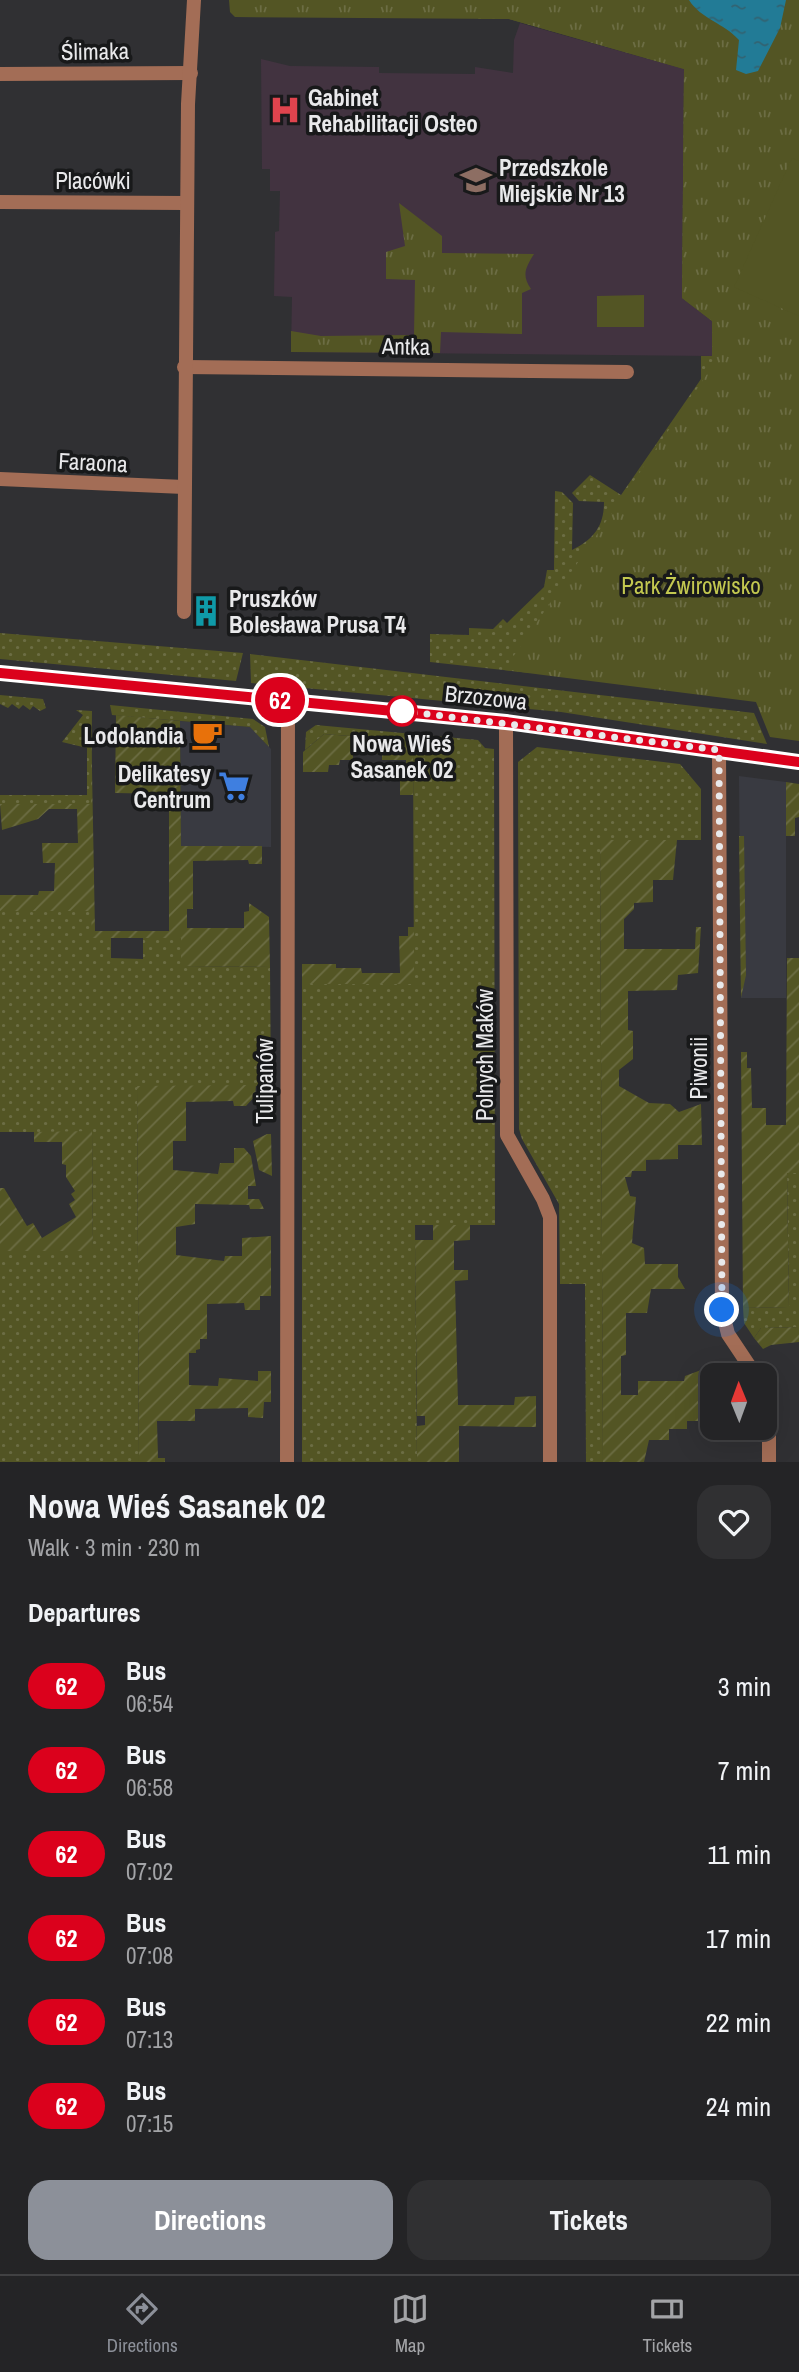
<!DOCTYPE html>
<meta charset="utf-8">
<style>
:root{--surface:#242426;--page:#303032;--text:#f1f3f6;--muted:#a3a4a7;--line:#414143;--accent:#8c9099}
body{margin:0;font-family:"Archivo Narrow",sans-serif;background:var(--page);color:var(--text);height:100vh;display:flex;flex-direction:column;font-size:26px;white-space:nowrap}
*{box-sizing:border-box;margin:0}
p{font-size:23px;color:var(--muted)}
.icon{flex:none;width:38px;height:38px;fill:none;stroke:currentColor;stroke-width:2;stroke-linecap:round;stroke-linejoin:round}
.map{position:relative;height:1462px;overflow:hidden}
.sheet{display:flex;flex-direction:column;background:var(--surface);flex:1}
.sheet>*{flex:none}
.badge{padding:0 14px;border-radius:23px;font-size:24px;line-height:46px}
.needle{width:46px;rotate:359deg}
.tools{position:absolute;left:700px;top:1363px;display:grid;gap:14px}
.tools a{display:grid;place-items:center;width:77px;height:77px;border-radius:14px;background:var(--surface);box-shadow:0 7px 28px #0002,0 0 0 2px var(--line);font-size:35px}
.you{position:absolute;width:35px;height:35px;margin:-18px;border:5px solid #fff;border-radius:50%;background:#1a73e8;box-shadow:0 0 0 10px #1a73e833}
.map>.badge{position:absolute;translate:-50% -50%;box-shadow:0 0 0 4px #fff}
h2{padding:0 28px;font-size:26px;line-height:63px}
.round{display:grid;place-items:center;flex:none;width:74px;height:74px;border-radius:21px;background:var(--page)}
.overview{display:flex;align-items:center;justify-content:space-between;height:119px;padding:0 28px}
h1{font-size:33px;font-weight:700;line-height:52px}
.button{display:flex;gap:14px;margin-top:auto;padding:14px 28px}
.button a{flex:1;height:80px;border-radius:21px;background:var(--accent);color:#fff;font-size:28px;font-weight:700;line-height:80px;text-align:center}
.button a+a{background:var(--page);color:var(--text)}
ul{padding:0;list-style:none}
li{display:flex;align-items:center;gap:21px;height:84px;padding:0 28px}
li div{flex:1}
li b{display:block;font-size:26px}
li em{font-style:normal}
li .badge{min-width:77px;font-weight:700;text-align:center}
.dock{display:flex;justify-content:space-around;align-items:center;height:98px;border-top:2px solid var(--line);background:var(--surface);font-size:19px;color:var(--muted)}
.dock a{display:grid;justify-items:center;gap:4px}
.dock .selected{color:var(--accent)}
.map>svg:first-child{display:block}
</style>
<div class="map">
<svg width="799" height="1462" viewBox="0 0 799 1462">
<defs>
<pattern id="grass-dots" width="8" height="8" patternUnits="userSpaceOnUse" patternTransform="scale(1.75)"><rect width="8" height="8" fill="#535524"/><path d="M2 2h.1M6 6h.1" fill="none" stroke="#6c6d44" stroke-width="1.8" stroke-linecap="round"/></pattern>
<pattern id="park-tufts" width="24" height="20" patternUnits="userSpaceOnUse" patternTransform="scale(1.75)"><rect width="24" height="20" fill="#535524"/><path d="M3 7l-1-3M5 7V3M7 7l1-3M15 17l-1-3M17 17v-4M19 17l1-3" fill="none" stroke="#6c6d44"/></pattern>
<pattern id="garden-furrows" width="10" height="10" patternUnits="userSpaceOnUse" patternTransform="scale(1.75)"><rect width="10" height="10" fill="#535524"/><path d="M-1 1l2-2M0 10L10 0M9 11l2-2" fill="none" stroke="#6c6d44"/></pattern>
<pattern id="water-ripples" width="26" height="14" patternUnits="userSpaceOnUse" patternTransform="scale(1.75)"><rect width="26" height="14" fill="#227b96"/><path d="M2 4q2-2 4 0t4 0M15 11q2-2 4 0t4 0" fill="none" stroke="#326372"/></pattern>
</defs>
<rect width="100%" height="100%" fill="#303033"/>
<g fill="#393a41">
<path d="M180,721L251,727L271,749V847L181,846Z"/>
<path d="M739,776L786,782V998H741Z"/>
</g>
<path fill="#423340" d="M520,23L684,69L682,298L712,321V356L291,352L292,297L274,296L275,232L279,231L280,191H270V169H262L261,59L290,66L379,67V73L475,74V67L513,73L514,40Z"/>
<g fill="url(#grass-dots)">
<path d="M480,5L687,69L725,374L530,673L430,662V634L469,635V628L493,629L503,619L507,623L544,587L547,570H554L555,491L562,492L573,503L572,550C594,539 604,526 604,502L579,501L572,493L590,475L621,495L701,379V356H712V321L682,298L684,69L509,19H478Z"/>
<path d="M0,633L243,653L236,681L0,659Z"/>
<path d="M250,654L754,713L767,744L561,712L251,683Z"/>
<path d="M0,695L43,699L46,708L40,711L33,706L30,710L23,705L19,709L12,704L8,708L0,704Z"/>
<path d="M110,705L253,719L265,727L269,747L250,727L112,715Z"/>
<path d="M76,710L92,711L91,805L0,804V795H87V748L62,742L83,715Z"/>
<path d="M316,725L478,740L485,748L494,749L495,1225H415L417,1462H302V984L414,983L413,741L324,734L305,750L306,732Z"/>
<path d="M537,747L680,764L701,789V840H600L603,1462H586L585,1284H560L559,1204L522,1139L519,1129L518,762Z"/>
<path d="M0,911H92V938H111V958L143,959V938H181L182,966L270,967L271,1086H137L139,1462H0V1251L93,1250L92,1132H0Z"/>
<path d="M787,1173H799V1327L761,1328L754,1338L744,1323L743,1308L789,1307Z"/>
</g>
<g fill="url(#park-tufts)">
<path d="M229,0H799V741L770,737L756,702L504,670L714,364L712,321L682,298L684,69L509,19L235,17L230,12Z"/>
<path d="M399,203L442,236V253L534,254C526,267 521,275 531,289L522,293V334L441,332L440,353L291,352V331L321,336L414,335L415,280L386,279V252L405,246Z"/>
</g>
<g fill="url(#garden-furrows)">
<path d="M116,715L180,721L181,846H262V864H249L248,860L193,861V909H187V928H244V912L249,911V903L269,917L270,967L181,966V938H92L91,911H0V895H38L39,891H54L55,863H43L42,843H78L77,809H49L38,819L2,830L0,804H91V717L95,931H169V794L115,793Z"/>
<path d="M324,734L413,741V795H400V768H406V760H382V754H353V760H340L339,765H329L328,772H303V752Z"/>
<path d="M786,782L799,784V817L795,818V836H786Z"/>
<path d="M739,836H744L746,975L741,998Z"/>
<path d="M600,840H677L673,880H653V902L634,903V909L624,919V949H695L696,927H701L698,973L678,975L677,990L628,991V1030L633,1031V1059L619,1070V1086L649,1103L670,1104L679,1112L701,1104L702,1145H678V1159L646,1160V1171H632L631,1177H625L630,1196L636,1197L632,1243L644,1248L645,1264H678V1277L685,1289H651L647,1313H626V1355L621,1356V1395H638V1381H684L685,1376L720,1363L730,1375L712,1376V1416L708,1421H687V1429H669V1440H649L644,1462H603Z"/>
<path d="M408,927H414V984H302V964H336V968H361L362,973H400L399,936H408Z"/>
<path d="M787,958H799V1173H787L789,1307L743,1308L741,1052H747V1068H751L752,1108H766V1125H786Z"/>
<path d="M256,1085L255,1096L246,1106H234L233,1101L186,1102V1141H173V1170L218,1174L220,1163H234V1148H244L251,1156L256,1186H248V1199H259L264,1209H250L249,1205L195,1204V1224L176,1227V1255L224,1261L225,1256H242V1238L271,1236V1296H260V1310H245L244,1303L207,1304V1339H200V1349L196,1350V1353H189V1385L218,1386L219,1378L258,1381V1371H271V1402H264L263,1418L248,1417V1408L195,1409V1421H157L158,1458H165V1462H139L137,1086Z"/>
<path d="M92,1131L93,1251H0V1188H4L27,1226L33,1223L42,1238L76,1217L69,1204L75,1200L71,1194L75,1191L66,1177V1165L62,1164V1142H34V1132Z"/>
<path d="M267,1134H271L272,1176L259,1170L253,1141Z"/>
<path d="M433,1225H470V1240L454,1241V1270H468V1280L455,1281L458,1405H514L515,1397L536,1396V1427L459,1426V1462H417V1426L425,1425V1416H417L415,1240H433Z"/>
<path d="M799,1327V1342L771,1345L763,1349L754,1338L761,1328Z"/>
</g>
<g fill="#535524">
<path d="M792,158L799,161V316L734,287Z"/>
<path d="M644,295V327H597V296Z"/>
</g>
<path fill="url(#water-ripples)" d="M689,0H786L780,28L758,71L746,74L736,70L739,40C724,23 701,19 689,0Z"/>
<g fill="none" stroke-linecap="round" stroke-linejoin="round">
<g stroke="#a36d56" stroke-width="14">
<path d="M0,74L191,73"/>
<path d="M0,202L186,203"/>
<path d="M184,367L627,372"/>
<path d="M0,479L184,487"/>
<path d="M184,612L188,104L194,0"/>
<path d="M506,722L507,1135L543,1199L550,1217V1462"/>
<path d="M719,750L722,1310L728,1334L756,1376"/>
<path d="M765,1388L769,1402V1462"/>
<path d="M287,1462L288,701"/>
</g>
<path stroke="#a36d56" stroke-width="14" d="M0,673L506,722L799,762"/>
</g>
<g fill="none" stroke-linecap="round" stroke-linejoin="round">
<defs>
<path id="line" d="M0,673L506,722L799,762"/>
</defs>
<use href="#line" stroke="#fff" stroke-width="16"/>
<use href="#line" stroke="#db011c" stroke-width="10"/>
<path stroke="#e9e9eb" stroke-width="7" stroke-dasharray="0 12.6" d="M402,711L719,750L722,1310"/>
</g>
<defs>
<symbol id="hospital-bare" viewBox="-9 -9 18 18"><path d="M-5-5h3v3.5h4V-5h3V5h-3V1.5h-4V5h-3Z" fill="#e0444e" stroke="#18191a" stroke-width="2.5" paint-order="stroke"/></symbol>
<symbol id="school-bare" viewBox="-9 -9 18 18"><path d="M0-5L7-2L0 1L-7-2ZM-4 1L0 2.5L4 1V4Q0 6-4 4Z" fill="#8d6e63" stroke="#18191a" stroke-width="2.5" paint-order="stroke"/></symbol>
<symbol id="building-bare" viewBox="-9 -9 18 18"><path d="M-4-6H4V6H1V3H-1V6H-4ZM-2.5-4.3h1.7v1.8h-1.7ZM.8-4.3h1.7v1.8H.8ZM-2.5-1h1.7V.8h-1.7ZM.8-1h1.7V.8H.8Z" fill="#0f9aa8" stroke="#18191a" stroke-width="2.5" paint-order="stroke"/></symbol>
<symbol id="cafe-bare" viewBox="-9 -9 18 18"><path d="M-5.5-4.5H6V0H3Q3 3.5 0 3.5H-2.5Q-5.5 3.5-5.5 0ZM3-3.2v2h1.7v-2ZM-6 4.5H4V6H-6Z" fill="#e8710a" stroke="#18191a" stroke-width="2.5" paint-order="stroke"/></symbol>
<symbol id="supermarket-bare" viewBox="-9 -9 18 18"><path d="M-6-5.5h2.5l.6 2H6L4.5 2H-2.5L-4.4-4H-6ZM-1.5 3.2a1.3 1.3 0 1 0 .1 0ZM3 3.2a1.3 1.3 0 1 0 .1 0Z" fill="#3f7fe0" stroke="#18191a" stroke-width="2.5" paint-order="stroke"/></symbol>
</defs>
<g fill-rule="evenodd">
<use href="#hospital-bare" x="263" y="88" width="44" height="44"/>
<use href="#school-bare" x="454" y="158" width="44" height="44"/>
<use href="#building-bare" x="184" y="589" width="44" height="44"/>
<use href="#cafe-bare" x="185" y="713" width="44" height="44"/>
<use href="#supermarket-bare" x="212" y="764" width="44" height="44"/>
</g>
<circle fill="#fff" stroke="#db011c" stroke-width="3.5" cx="402" cy="711" r="14"/>
<g text-anchor="middle" dominant-baseline="central" stroke-width="7" stroke-linejoin="round" paint-order="stroke">
<g font-size="23" fill="#e9e9eb" stroke="#18191a">
<text transform="translate(95 51) rotate(-1)">Ślimaka</text>
<text x="93" y="180">Placówki</text>
<text transform="translate(406 346) rotate(1)">Antka</text>
<text transform="translate(93 462) rotate(3)">Faraona</text>
<text transform="translate(486 697) rotate(6)">Brzozowa</text>
<text transform="translate(484 1055) rotate(-90)">Polnych Maków</text>
<text transform="translate(698 1068) rotate(-90)">Piwonii</text>
<text transform="translate(264 1081) rotate(-90)">Tulipanów</text>
</g>
<g font-size="23" font-weight="bold" fill="#e9e9eb" stroke="#18191a" text-anchor="start">
<text x="308" y="97">Gabinet<tspan x="308" dy="26">Rehabilitacji Osteo</tspan></text>
<text x="499" y="167">Przedszkole<tspan x="499" dy="26">Miejskie Nr 13</tspan></text>
<text x="229" y="598">Pruszków<tspan x="229" dy="26">Bolesława Prusa T4</tspan></text>
<text x="184" y="735" text-anchor="end">Lodolandia</text>
<text x="211" y="773" text-anchor="end">Delikatesy<tspan x="211" dy="26">Centrum</tspan></text>
</g>
<g font-size="23" fill="#c3c850" stroke="#18191a">
<text x="691" y="585">Park Żwirowisko</text>
</g>
<g font-size="23" font-weight="bold" fill="#e9e9eb" stroke="#18191a">
<text x="402" y="743">Nowa Wieś<tspan x="402" dy="26">Sasanek 02</tspan></text>
</g>
</g>
</svg>
<div class="tools">
<a><svg class="needle" viewBox="-14 -14 28 28"><path d="M0-13l5 13h-10z" fill="#e53935"/><path d="M0 13l5-13h-10z" fill="#a3a4a7"/></svg></a>
</div>
<div class="you" style="left:722px;top:1310px"></div>
<b class="badge" style="left:280px;top:700px;background:#db011c;color:#fff">62</b>
</div>
<section class="sheet">
<div class="overview"><div><h1>Nowa Wieś Sasanek 02</h1><p>Walk · 3 min · 230 m</p></div><a class="round"><svg class="icon" aria-label="heart" viewBox="0 0 24 24"><path d="M12 20l-8-8c-3-5 5-10 8-4 3-6 11-1 8 4z"/></svg></a></div>
<h2>Departures</h2>
<ul>
<li><span class="badge" style="background:#db011c;color:#fff">62</span><div><b>Bus</b><p>06:54</p></div><em>3 min</em></li>
<li><span class="badge" style="background:#db011c;color:#fff">62</span><div><b>Bus</b><p>06:58</p></div><em>7 min</em></li>
<li><span class="badge" style="background:#db011c;color:#fff">62</span><div><b>Bus</b><p>07:02</p></div><em>11 min</em></li>
<li><span class="badge" style="background:#db011c;color:#fff">62</span><div><b>Bus</b><p>07:08</p></div><em>17 min</em></li>
<li><span class="badge" style="background:#db011c;color:#fff">62</span><div><b>Bus</b><p>07:13</p></div><em>22 min</em></li>
<li><span class="badge" style="background:#db011c;color:#fff">62</span><div><b>Bus</b><p>07:15</p></div><em>24 min</em></li>
</ul>
<div class="button"><a>Directions</a><a>Tickets</a></div>
</section>
<nav class="dock">
<a class="selected"><svg class="icon" aria-label="directions" viewBox="0 0 24 24"><path d="M12 3l9 9-9 9-9-9zM9 14v-3h6M13 9l2 2-2 2"/></svg>Directions</a>
<a><svg class="icon" aria-label="map" viewBox="0 0 24 24"><path d="M3 6l6-2 6 2 6-2v14l-6 2-6-2-6 2zM9 4v14M15 6v14"/></svg>Map</a>
<a><svg class="icon" aria-label="tickets" viewBox="0 0 24 24"><path d="M3 7h18v10H3zM15 7v10"/></svg>Tickets</a>
</nav>
